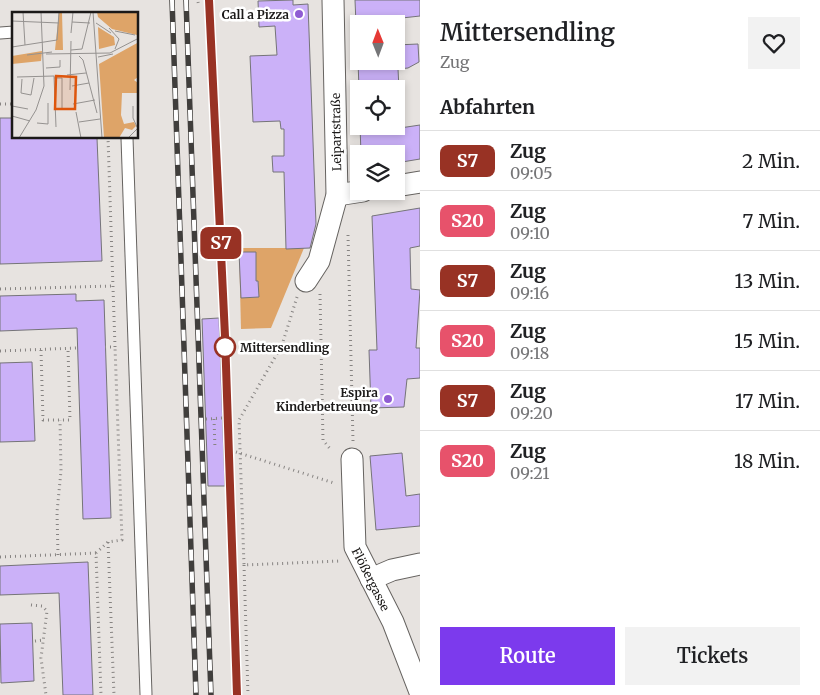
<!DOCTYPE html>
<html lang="de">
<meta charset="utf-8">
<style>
:root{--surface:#fff;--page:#f2f2f2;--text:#202124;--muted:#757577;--line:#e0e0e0;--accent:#7c3aed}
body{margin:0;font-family:Merriweather,serif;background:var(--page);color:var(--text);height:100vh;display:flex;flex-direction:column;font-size:19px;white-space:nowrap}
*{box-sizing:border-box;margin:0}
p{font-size:16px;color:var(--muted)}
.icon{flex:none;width:28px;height:28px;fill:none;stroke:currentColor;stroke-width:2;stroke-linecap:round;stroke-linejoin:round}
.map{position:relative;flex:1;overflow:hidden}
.sheet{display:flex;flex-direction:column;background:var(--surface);width:400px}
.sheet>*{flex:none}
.badge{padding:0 10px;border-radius:8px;font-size:18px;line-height:32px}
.needle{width:32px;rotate:359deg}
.controls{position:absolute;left:350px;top:15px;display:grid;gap:10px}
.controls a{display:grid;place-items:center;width:55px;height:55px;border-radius:0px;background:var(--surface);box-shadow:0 2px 8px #0003;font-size:25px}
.map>.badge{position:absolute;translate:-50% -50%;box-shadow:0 0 0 2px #fff}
h2{padding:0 20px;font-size:19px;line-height:45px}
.round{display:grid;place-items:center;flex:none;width:52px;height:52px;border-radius:0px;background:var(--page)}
.overview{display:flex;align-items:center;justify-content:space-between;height:85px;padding:0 20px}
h1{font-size:24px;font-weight:600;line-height:38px}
.action{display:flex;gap:10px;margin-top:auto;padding:10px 20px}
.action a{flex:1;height:58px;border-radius:0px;background:var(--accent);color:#fff;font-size:20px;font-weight:600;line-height:58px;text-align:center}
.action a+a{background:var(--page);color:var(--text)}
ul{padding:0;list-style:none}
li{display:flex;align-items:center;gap:15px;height:60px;padding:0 20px;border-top:1px solid var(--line)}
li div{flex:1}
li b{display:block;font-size:19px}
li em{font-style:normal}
li .badge{min-width:55px;font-weight:700;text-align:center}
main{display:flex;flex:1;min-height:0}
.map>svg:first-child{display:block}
</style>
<main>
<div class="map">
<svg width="420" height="695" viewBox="0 0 420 695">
<rect width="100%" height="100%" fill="#e7e3e0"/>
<path fill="#dea468" d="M239,248H304L271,328L241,329Z"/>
<g fill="#cbb1f8" stroke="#757478">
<path d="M293,0V5L308,4L316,224L310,248L286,249L284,172H273L272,156H284V129H281L280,121L253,122L250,56L277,55L275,26L259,27L258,1Z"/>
<path d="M355,0H420V16L393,19V24H356Z"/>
<path d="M418,44L419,62L408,68L398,69L399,89H359L358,61H396V45Z"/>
<path d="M0,118H14V138H97L102,261L0,264Z"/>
<path d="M420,125V159L396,163V154H361L360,126H400V128Z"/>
<path d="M420,208V246L410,248L411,289L420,290L416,348H420V378L407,379L404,407L371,408L369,350H377L372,216Z"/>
<path d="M239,252H256V281H258L259,297L241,298Z"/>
<path d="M76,294V301L104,300L111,518L83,519L77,328L0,331V296Z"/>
<path d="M219,318L225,486H208L202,319Z"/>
<path d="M32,362L35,441L0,442V363Z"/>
<path d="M402,453L406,496L420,494V526L376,530L370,456Z"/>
<path d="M88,562L93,695H63L59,593L0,595V566Z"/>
<path d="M32,623L34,681L1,683L0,624Z"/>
</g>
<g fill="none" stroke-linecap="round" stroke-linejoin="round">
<defs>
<g id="lane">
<path d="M0,33L14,32"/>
<path d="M127,138L146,694"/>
</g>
<g id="street">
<path d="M396,186L420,182"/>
<path d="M337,195L363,191"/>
<path d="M306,281L319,261L337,195L333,0"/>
<path id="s1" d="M352,459L355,547L393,622L420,692"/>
<path d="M371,579L392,570L420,564"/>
</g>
</defs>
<use href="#lane" stroke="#666360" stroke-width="13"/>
<use href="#street" stroke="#666360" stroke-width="23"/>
<g stroke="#878482" stroke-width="3" stroke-dasharray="1 4" stroke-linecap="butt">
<path d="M198,2L199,6"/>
<path d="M0,104H14"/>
<path d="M348,235L353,441"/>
<path d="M0,289L113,286"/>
<path d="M320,294L323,440L331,450"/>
<path d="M297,297L282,345L239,420L244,565L341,561"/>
<path d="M105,347H115L108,138"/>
<path d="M41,350L43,420H70L68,349"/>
<path d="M0,351L77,348"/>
<path d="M206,419L223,418"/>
<path d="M214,419L215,449"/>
<path d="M236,452L334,483"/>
<path d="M108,542L114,695"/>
<path d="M96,553L108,542L122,540L115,347"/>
<path d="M58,555L57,512L61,471L60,420"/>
<path d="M0,557L96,553L101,695"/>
<path d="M244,565L248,695"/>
<path d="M31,605L42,606L47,611L41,658L46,695"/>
<path d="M35,641L44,640"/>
</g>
<use href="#lane" stroke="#fff" stroke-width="11"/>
<use href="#street" stroke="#fff" stroke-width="21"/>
<defs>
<g id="rail">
<path d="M172,0L196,695"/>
<path d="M186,0L211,695"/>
<path d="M209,0L225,336L237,695"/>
</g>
</defs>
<use href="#rail" stroke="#403e3c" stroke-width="5.5"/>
<use href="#rail" stroke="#fff" stroke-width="4" stroke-dasharray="11" stroke-linecap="butt"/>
</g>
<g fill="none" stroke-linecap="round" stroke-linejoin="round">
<defs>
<path id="line" d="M209,0L225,336L237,695"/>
</defs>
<use href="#line" stroke="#fff" stroke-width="11"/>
<use href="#line" stroke="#983224" stroke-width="8"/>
</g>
<g fill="#8f5bd3" stroke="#fff" stroke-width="2">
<circle cx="299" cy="14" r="5"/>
<circle cx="388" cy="399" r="5"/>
</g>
<circle fill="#fff" stroke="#983224" stroke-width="2.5" cx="225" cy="347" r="10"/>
<g text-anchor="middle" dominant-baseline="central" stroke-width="5" stroke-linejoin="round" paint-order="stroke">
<g font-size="12" font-weight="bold" fill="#1b1918" stroke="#fff" text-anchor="end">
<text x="289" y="14">Call a Pizza</text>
<text x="378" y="392">Espira<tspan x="378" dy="14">Kinderbetreuung</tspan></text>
</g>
<g font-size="12" fill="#1b1918" stroke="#fff">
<text transform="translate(336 132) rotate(-91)">Leipartstraße</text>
<text stroke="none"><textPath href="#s1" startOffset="124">Flößergasse</textPath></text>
</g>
<g font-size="12" font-weight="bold" fill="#1b1918" stroke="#fff" text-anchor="start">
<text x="240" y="347">Mittersendling</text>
</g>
</g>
<g transform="translate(12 12)">
<rect width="126" height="126" fill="#e7e3e0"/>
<path d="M47,0H50L51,38H43ZM85,0H126L125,23L100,17L86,5ZM86,15L102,25L103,33L87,37ZM127,30L126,65L122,68L126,71V81H110L109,103L112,112L122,110L124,114L120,118L113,116L107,126H92L87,52ZM30,39L29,49L0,52V44Z" fill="#dea468"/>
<path fill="none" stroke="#959290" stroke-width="1" d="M11,0L13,33M81,0L90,126M0,9L47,11M60,10L78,11M84,11L99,21M97,16L107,27L103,37M103,19L123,23M59,21L61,0M0,35L45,28L47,0M59,38L70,37L79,0M34,42L98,41L127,26M15,43L40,40M67,44L71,48L85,101M86,45L101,42M34,56L48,55V48M55,63L74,61M5,65L42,64L44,115M42,66H50V97M10,67L9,81L19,83L22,66M60,74L77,71M58,78L59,29M61,92L83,88M0,94L16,97M121,94V106L125,115M64,100L69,126M0,104L18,109M67,110L88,107M25,111L36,112V91M7,126L24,98L32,74L29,0M116,126L127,115"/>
<path fill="#de560d" fill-opacity="0.15" stroke="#de560d" stroke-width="2.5" d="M44,64L64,65L63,97H43Z"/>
<rect width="126" height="126" fill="none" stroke="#1b1918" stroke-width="2.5"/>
</g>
</svg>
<div class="controls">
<a><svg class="needle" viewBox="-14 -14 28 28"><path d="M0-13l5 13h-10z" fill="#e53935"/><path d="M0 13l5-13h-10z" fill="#757577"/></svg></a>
<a><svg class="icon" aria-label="locate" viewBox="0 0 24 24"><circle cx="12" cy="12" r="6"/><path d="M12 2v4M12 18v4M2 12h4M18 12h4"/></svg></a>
<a><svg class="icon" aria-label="layers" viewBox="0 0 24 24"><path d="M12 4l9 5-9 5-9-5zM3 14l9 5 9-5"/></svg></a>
</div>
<b class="badge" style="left:221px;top:243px;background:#983224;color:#fff">S7</b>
</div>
<section class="sheet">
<div class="overview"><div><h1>Mittersendling</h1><p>Zug</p></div><a class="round"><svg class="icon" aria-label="heart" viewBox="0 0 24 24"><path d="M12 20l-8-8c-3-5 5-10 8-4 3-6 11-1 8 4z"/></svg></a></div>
<h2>Abfahrten</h2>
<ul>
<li><span class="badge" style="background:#983224;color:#fff">S7</span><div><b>Zug</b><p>09:05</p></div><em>2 Min.</em></li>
<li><span class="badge" style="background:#e7526b;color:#fff">S20</span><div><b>Zug</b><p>09:10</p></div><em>7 Min.</em></li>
<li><span class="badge" style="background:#983224;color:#fff">S7</span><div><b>Zug</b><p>09:16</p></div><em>13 Min.</em></li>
<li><span class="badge" style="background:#e7526b;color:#fff">S20</span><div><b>Zug</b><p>09:18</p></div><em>15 Min.</em></li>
<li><span class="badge" style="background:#983224;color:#fff">S7</span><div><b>Zug</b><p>09:20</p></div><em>17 Min.</em></li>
<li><span class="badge" style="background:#e7526b;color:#fff">S20</span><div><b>Zug</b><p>09:21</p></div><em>18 Min.</em></li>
</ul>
<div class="action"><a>Route</a><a>Tickets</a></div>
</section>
</main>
